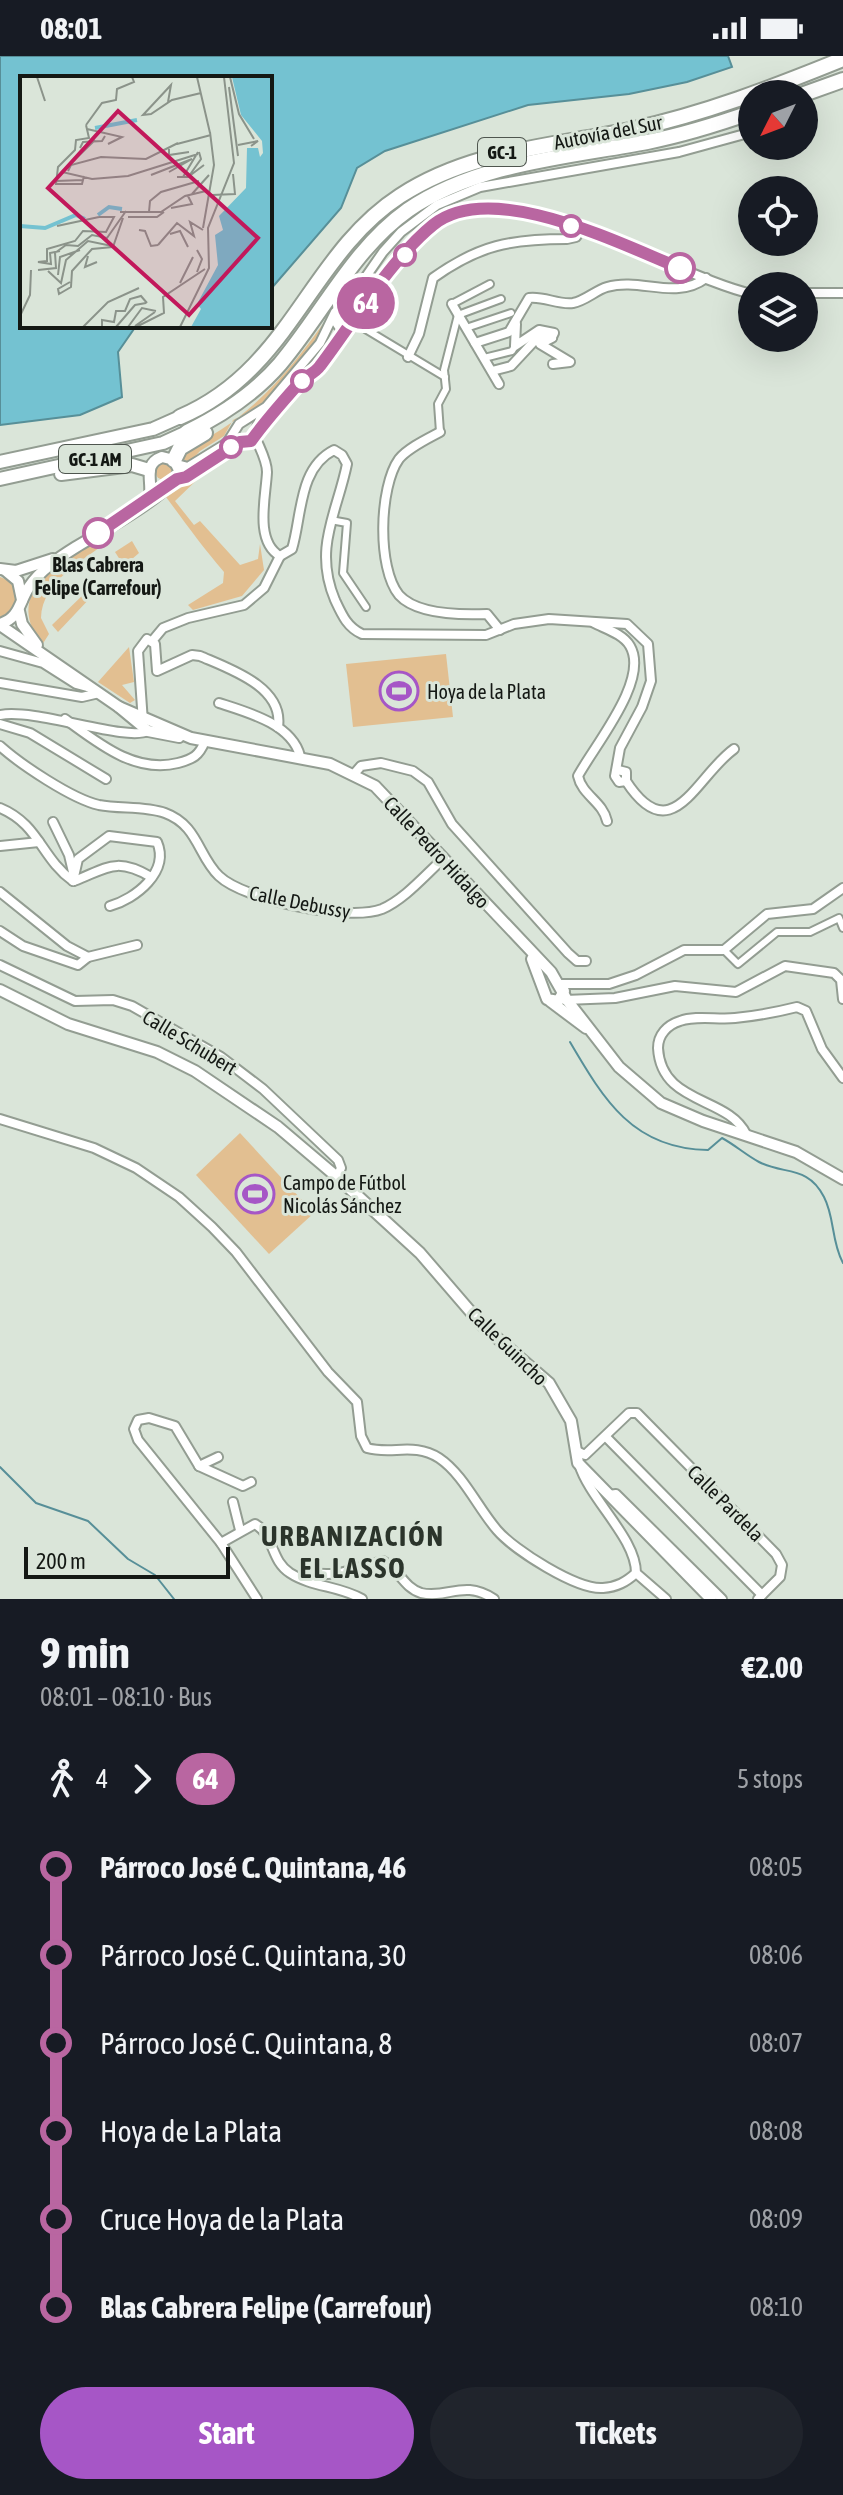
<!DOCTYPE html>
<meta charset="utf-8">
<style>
:root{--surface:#171b24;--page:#20242c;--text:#f1f3f6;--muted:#9ea1a6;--accent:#a656c6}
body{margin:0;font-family:"Asap Condensed",sans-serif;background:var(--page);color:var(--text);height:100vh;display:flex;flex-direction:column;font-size:30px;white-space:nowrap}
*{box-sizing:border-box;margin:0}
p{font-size:26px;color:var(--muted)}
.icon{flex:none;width:44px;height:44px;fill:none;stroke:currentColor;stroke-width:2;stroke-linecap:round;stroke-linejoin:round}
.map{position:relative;height:1543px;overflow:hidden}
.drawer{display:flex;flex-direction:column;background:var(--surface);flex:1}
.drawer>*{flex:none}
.badge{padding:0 16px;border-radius:26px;font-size:28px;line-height:52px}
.needle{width:52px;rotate:228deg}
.controls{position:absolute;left:738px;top:24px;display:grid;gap:16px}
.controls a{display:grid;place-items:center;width:80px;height:80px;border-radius:50%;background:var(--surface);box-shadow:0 8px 32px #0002;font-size:40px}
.scale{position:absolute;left:24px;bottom:20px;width:206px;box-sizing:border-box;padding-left:8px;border:4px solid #141814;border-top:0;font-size:22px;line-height:28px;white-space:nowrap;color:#141814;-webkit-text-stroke:6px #dae5d9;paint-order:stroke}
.map>.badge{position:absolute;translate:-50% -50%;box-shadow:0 0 0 4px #fff}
.legs{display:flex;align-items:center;gap:12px;height:88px;padding:0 40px;font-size:26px}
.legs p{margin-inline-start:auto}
.head{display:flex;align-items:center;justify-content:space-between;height:136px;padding:0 40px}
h1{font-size:44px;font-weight:700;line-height:60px}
.button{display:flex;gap:16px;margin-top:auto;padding:16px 40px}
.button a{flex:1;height:92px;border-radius:48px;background:var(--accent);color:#fff;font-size:32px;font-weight:700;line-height:92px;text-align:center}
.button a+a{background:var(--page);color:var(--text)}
ul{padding:0 40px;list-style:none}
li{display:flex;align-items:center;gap:28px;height:88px;font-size:30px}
li i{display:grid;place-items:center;width:12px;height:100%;margin:0 10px;background:currentColor}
li i::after{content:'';width:20px;height:20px;margin:-10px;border:6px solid;border-radius:50%;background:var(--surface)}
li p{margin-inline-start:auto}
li:first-child i{background:linear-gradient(#0000 50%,currentColor 0)}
li:last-child i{background:linear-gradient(currentColor 50%,#0000 0)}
.status{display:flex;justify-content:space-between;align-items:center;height:56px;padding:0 40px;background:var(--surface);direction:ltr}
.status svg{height:22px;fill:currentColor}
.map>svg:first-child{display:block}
</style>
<div class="status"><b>08:01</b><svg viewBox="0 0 49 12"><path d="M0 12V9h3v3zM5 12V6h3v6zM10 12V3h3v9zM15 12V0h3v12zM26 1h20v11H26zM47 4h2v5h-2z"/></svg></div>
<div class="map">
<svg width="843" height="1543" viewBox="0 0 843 1543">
<rect width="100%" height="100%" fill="#dae5d9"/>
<g fill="#e2bf91">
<path d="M330,258L329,266L311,293L263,348L233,364L224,380L200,395L190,406L181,403V394C246,369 291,314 330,258Z"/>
<circle cx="164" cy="415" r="9"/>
<path d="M204,417L175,445L194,469L200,465L240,509L258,503L260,488L264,514L242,540L193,554L188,549L223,527L224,516C200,488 184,465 166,441Z"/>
<path d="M108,477L110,484C84,504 42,525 41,562L49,578L42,589C0,531 66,505 108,477Z"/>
<path d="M132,485L139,497L124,510L115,496Z"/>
<path d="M0,521C22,528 22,555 0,563Z"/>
<path d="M87,535L92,540L58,576L52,569Z"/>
<path d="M129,591L134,626L122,629L135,644L130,647L98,626Z"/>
<path d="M446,598L453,661L353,671L346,608Z"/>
<path d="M240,1077L314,1157L269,1198L196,1119Z"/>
</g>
<path fill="#74c2d1" stroke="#578f98" stroke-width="2" d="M0,0H728L732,11L687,26L629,38L528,49L385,95L357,112L341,152L270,234V22H22V270H136L118,296L122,341L80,359L0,369Z"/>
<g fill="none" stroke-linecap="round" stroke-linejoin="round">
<g stroke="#578f98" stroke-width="2">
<path d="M570,986C604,1044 633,1093 708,1094L722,1082C735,1089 746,1099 759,1106C784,1119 808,1109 824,1141C835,1162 831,1185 843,1207"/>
<path d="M0,1411L36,1447L88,1465L128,1503L155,1519L174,1543"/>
</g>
<defs>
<g id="pedestrian">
<path d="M452,248L490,228"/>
<path d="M352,265L445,321"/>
<path d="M466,272L511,257"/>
<path d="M484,302L512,295L515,290"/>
<path d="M440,376L438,348L446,333L444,314L458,259L501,243"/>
<path d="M336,465L347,467L343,517L366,551"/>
<path d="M724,894L738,908L777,876H810L839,862L843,872"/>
</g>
<g id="minor">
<path d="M804,237H843"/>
<path d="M452,248L499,328"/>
<path d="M333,262L339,271L348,270C374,237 401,193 435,168C506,114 673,220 752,238"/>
<path d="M516,268L515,290L539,274L554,277L552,281"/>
<path d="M552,282L540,288L570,306L553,308"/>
<path d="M475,287L509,276L529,242C544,240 558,249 573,247C585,245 596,234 607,231C641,221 675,245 706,222"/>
<path d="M408,301L419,278L433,222C479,189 511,183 567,183L576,181L580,174"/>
<path d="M492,315L511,310L538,281H552"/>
<path d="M440,376C427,383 408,392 399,403C379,431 377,512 399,539C417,559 462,559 487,558L500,574"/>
<path d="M255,380C259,391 267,404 267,416C266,440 254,485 280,500L292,493C302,461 298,412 334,394L342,399L347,408C337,457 313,492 335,544C342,559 347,571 362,578L486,579L514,568L549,563L627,568L648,588L651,625L642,651L620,692L615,720L619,726L626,725"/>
<path d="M245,387L253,382L263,355"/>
<path d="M177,408L188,411L227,387L239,368L266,351L320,287L335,256L347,248L383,196L401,176L437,149L480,131L679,96L752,76"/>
<path d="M177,423L186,421L240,386"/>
<path d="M594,567C606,573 623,578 630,590C650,624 594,690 578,720C582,739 603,746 607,765"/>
<path d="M153,584L163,572L188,562L244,549L264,532L280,500"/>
<path d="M0,595L43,607L76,628L87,631"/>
<path d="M0,627L82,641L99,637"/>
<path d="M219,647C247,656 292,668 300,700"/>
<path d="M0,659C36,652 126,686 148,675"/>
<path d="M65,663C98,687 135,718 178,707C193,703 199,700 205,685"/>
<path d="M143,666L138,595L147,583L155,588L157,615L192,599L200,600C230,613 284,631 278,671"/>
<path d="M0,668L30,677L106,723"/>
<path d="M0,690C20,708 72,743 99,749C120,753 145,750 165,757C198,769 198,800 219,820C244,844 349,866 382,853C405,843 425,819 443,803"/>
<path d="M618,714L626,716V725C672,796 696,720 734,693"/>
<path d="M354,718L361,710L381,707L413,715L428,726L452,768L568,897L577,905H586"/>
<path d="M0,752C39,768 41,802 73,825"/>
<path d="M53,766L69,799L73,816"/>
<path d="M0,790L39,786"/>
<path d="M73,825L78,803L109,780L157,786C170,816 135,843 110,850"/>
<path d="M74,825C106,813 115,800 151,821"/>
<path d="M0,836L67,890L88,901"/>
<path d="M0,875L23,890L78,909L88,901L137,889"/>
<path d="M0,909L75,945L113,944L132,950L221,1001L263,1033L338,1104L341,1112L337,1121"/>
<path d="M558,928H609L636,919L684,894H724L767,858L813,853L843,832"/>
<path d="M565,944L615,942L675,930L736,936L785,910L834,917L841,924L843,943"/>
<path d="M0,1063L94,1092L136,1112L179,1141L212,1171L236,1196L328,1316L357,1346L361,1380L367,1392C392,1399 414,1386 439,1402C463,1418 478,1452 497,1474C514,1494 577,1534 603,1532C617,1531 626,1526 636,1517"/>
<path d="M746,1078C728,1040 661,1049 658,992C658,979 667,969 680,965C696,959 718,964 735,962C756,960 777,956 797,951L806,955L822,993L843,1022"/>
<path d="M606,1381L762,1539"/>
<path d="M577,1395L585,1399L629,1357H637L776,1498L782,1509L780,1521L758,1543"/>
<path d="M579,1408C590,1444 636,1482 636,1517L666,1543"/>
<path d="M199,1410L218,1401"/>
<path d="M251,1426L243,1430L199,1410L175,1370L149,1362L138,1364L134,1373L138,1384L221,1487L257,1543"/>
<path d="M609,1439L616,1438L722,1543"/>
<path d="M233,1446L240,1474"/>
<path d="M221,1487L255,1468C275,1480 270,1504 290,1517C311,1531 340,1530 362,1543"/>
<path d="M301,1522L309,1516C338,1523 356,1511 383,1505C399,1513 403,1531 421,1537C449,1543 463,1523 494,1543"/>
</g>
<g id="tertiary">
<path d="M0,513L16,515L53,503"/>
<path d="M6,515L18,525L22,544"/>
<path d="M19,555L22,568L37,589"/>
<path d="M0,568C20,562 19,546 29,531C40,514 60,501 76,491C97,478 176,436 179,414L174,404L162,401C143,408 152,423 150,439L137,452"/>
<path d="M0,569L119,651L148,675L179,681"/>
<path d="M119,651L191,682L330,708L375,730L551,916L567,944L619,1011L661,1047L703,1065L796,1096L843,1123"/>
<path d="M532,903L547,943L558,945L564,935"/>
<path d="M0,934L68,968L157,996L195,1015L278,1071L337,1121L420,1197L482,1269L549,1327L571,1365L578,1407L711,1543"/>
<path d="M550,945L586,972"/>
</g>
<g id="trunk">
<path d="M0,406L153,373L180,361"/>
<path d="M61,418L132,409L149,414"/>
<path d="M0,423L163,387L187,376"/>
</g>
<g id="motorway">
<path d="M804,38L843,24"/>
<path d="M180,361C291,314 309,199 400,140C471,94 550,91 630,74C704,58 774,31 843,3"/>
<path d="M187,376C222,359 255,337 280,308C323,257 353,193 408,154C477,107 567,101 647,86C682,79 718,68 752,56"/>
<path d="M174,404L180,392L205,377"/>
</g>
</defs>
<use href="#pedestrian" stroke="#939d92" stroke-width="10"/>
<use href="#minor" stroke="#939d92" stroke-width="12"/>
<use href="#tertiary" stroke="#939d92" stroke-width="14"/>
<use href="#trunk" stroke="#939d92" stroke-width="16"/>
<use href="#motorway" stroke="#939d92" stroke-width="18"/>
<use href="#pedestrian" stroke="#fff" stroke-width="6"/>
<use href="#minor" stroke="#fff" stroke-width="8"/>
<use href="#tertiary" stroke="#fff" stroke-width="10"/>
<use href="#trunk" stroke="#fff" stroke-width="12"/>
<use href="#motorway" stroke="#fff" stroke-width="14"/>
</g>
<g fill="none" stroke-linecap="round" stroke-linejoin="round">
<defs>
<path id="line-1" d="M98,477L177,423L186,421L240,386L251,385C266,364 283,345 301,325C307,320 316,316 320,310C352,268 391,203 433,169C491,122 620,188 680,212"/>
</defs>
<use href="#line-1" stroke="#fff" stroke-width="18"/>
<use href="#line-1" stroke="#b966a1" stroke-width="12"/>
</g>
<defs>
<symbol id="stadium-ring" viewBox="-11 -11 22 22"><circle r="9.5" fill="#dae5d9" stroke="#a656c6" stroke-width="1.5"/><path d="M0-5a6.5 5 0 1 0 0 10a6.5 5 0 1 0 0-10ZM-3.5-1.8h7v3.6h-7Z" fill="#a656c6"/></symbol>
</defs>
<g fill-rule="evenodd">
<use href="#stadium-ring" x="377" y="613" width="44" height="44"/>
<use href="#stadium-ring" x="233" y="1116" width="44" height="44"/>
</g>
<g fill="#fff" stroke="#b966a1" stroke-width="4">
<circle cx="571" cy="170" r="10"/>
<circle cx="405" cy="199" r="10"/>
<circle cx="680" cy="212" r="14"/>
<circle cx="302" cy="325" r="10"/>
<circle cx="231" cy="391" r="10"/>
<circle cx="98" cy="477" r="14"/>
</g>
<g text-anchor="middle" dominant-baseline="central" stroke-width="6" stroke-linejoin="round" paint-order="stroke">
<g fill="#dae5d9" stroke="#4f564f" stroke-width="2">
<rect x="478" y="82" width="48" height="28" rx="6"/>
<rect x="59" y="389" width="72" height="28" rx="6"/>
</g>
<g font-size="18" font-weight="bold" fill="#141814">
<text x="502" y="96">GC-1</text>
<text x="95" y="403">GC-1 AM</text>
</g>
<g font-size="20" fill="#141814" stroke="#dae5d9">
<text transform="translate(608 76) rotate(-11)">Autovía del Sur</text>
<text transform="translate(437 796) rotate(47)">Calle Pedro Hidalgo</text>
<text transform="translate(300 846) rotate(11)">Calle Debussy</text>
<text transform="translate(190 986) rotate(31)">Calle Schubert</text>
<text transform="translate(508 1290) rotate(44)">Calle Guincho</text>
<text transform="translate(726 1447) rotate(45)">Calle Pardela</text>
</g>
<g font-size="20" font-weight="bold" fill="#141814" stroke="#dae5d9">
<text x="98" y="508">Blas Cabrera<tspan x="98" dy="23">Felipe (Carrefour)</tspan></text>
</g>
<g font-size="20" fill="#141814" stroke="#dae5d9" text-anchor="start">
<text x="427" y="635">Hoya de la Plata</text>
<text x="283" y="1126">Campo de Fútbol<tspan x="283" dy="23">Nicolás Sánchez</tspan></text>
</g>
<g font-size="28" font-weight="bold" letter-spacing="2" fill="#2b342b" stroke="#dae5d9">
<text x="353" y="1480">URBANIZACIÓN<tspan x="353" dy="32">EL LASSO</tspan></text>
</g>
</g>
<g transform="translate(20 20)">
<rect width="252" height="252" fill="#dae5d9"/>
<path d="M212,1H252V251H171L181,233L177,228L198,189L195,159L203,154L199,140L226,112L227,72H238L240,81L243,77L242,65L221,39Z" fill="#74c2d1"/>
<path fill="none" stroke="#74c2d1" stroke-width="4" d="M75,52L117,44M78,139L89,131L102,133M0,150L25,152L56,139L65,143"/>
<path fill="none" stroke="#8b938a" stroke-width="2" d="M17,1L25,25M177,1L190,57M210,1L219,38L234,63M209,11L218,80M148,26L151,9L123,39L131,38L152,24L181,17M66,49L82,27L96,24L97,13L114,6L112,1M67,53L102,61L88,68M75,64L42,96L72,103L108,100L178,78M157,68L191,59M218,69L238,65L231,70M60,72L63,66L82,65L85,60M149,73V79L169,76M48,95L51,89L81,81L126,83L158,67M131,99L172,83L149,96M64,100L62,108H36L38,91L55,74L56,64L69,62L66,49M169,100L181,83L179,76M157,101H168L184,89M163,101L178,76M36,105L63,104M172,118L189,99M192,119L215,118L213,98M151,132L172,128L168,120M100,136H141L165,120L186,115M129,136L130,125L141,116L179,105M108,141H137L144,136M37,150L79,141M183,152L194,89L190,56M119,154L125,155L131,170L138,169M150,158L160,155L168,171M138,169L157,147L174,160L170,146L183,154M93,171L103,142M40,175L30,177L31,188L18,186L27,185V173L55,165L63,155L86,156L94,141H79M68,180L65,191L77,186M18,194L36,192L35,177L46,169L58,170L72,159L87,162L106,135M28,195L41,207L46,184L68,165L92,170M177,196L182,183L177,174M38,199L40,181L60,174M50,206L38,213L39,218L51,211L52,195L72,173L93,171M160,207L173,181M0,240L10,219L11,194M115,250L135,236M63,251L88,226L119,212M82,251V244L94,246L96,235H105L110,223L121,220L127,227M96,251L115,229L126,227M108,251L122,232L136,235M116,251L144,237L143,221L185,193M160,251L189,192L188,152L214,87L204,1"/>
<path fill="#c2185b" fill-opacity="0.15" stroke="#c2185b" stroke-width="4" d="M98,35L238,162L169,239L28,112Z"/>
<rect width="252" height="252" fill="none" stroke="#141814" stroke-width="4"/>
</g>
</svg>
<div class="controls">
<a><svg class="needle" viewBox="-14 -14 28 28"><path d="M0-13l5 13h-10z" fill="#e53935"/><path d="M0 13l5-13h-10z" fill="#9ea1a6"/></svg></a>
<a><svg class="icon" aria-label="locate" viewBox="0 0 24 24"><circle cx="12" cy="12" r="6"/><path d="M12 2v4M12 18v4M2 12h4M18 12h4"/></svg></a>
<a><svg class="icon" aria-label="layers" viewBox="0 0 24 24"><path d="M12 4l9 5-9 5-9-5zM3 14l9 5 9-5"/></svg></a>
</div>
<div class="scale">200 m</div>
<b class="badge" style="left:366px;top:247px;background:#b966a1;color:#fff">64</b>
</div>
<section class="drawer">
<div class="head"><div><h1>9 min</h1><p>08:01 – 08:10 · Bus</p></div><b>€2.00</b></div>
<div class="legs"><svg class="icon" aria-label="walk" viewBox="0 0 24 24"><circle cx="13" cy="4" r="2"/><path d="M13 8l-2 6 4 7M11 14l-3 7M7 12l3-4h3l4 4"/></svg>4<svg class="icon" aria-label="forward" viewBox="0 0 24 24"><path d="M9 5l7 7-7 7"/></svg><b class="badge" style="background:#b966a1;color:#fff">64</b><p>5 stops</p></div>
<ul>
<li><i style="color:#b966a1"></i><b>Párroco José C. Quintana, 46</b><p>08:05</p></li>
<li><i style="color:#b966a1"></i><span>Párroco José C. Quintana, 30</span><p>08:06</p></li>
<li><i style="color:#b966a1"></i><span>Párroco José C. Quintana, 8</span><p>08:07</p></li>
<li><i style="color:#b966a1"></i><span>Hoya de La Plata</span><p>08:08</p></li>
<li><i style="color:#b966a1"></i><span>Cruce Hoya de la Plata</span><p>08:09</p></li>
<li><i style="color:#b966a1"></i><b>Blas Cabrera Felipe (Carrefour)</b><p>08:10</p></li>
</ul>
<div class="button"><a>Start</a><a>Tickets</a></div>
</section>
